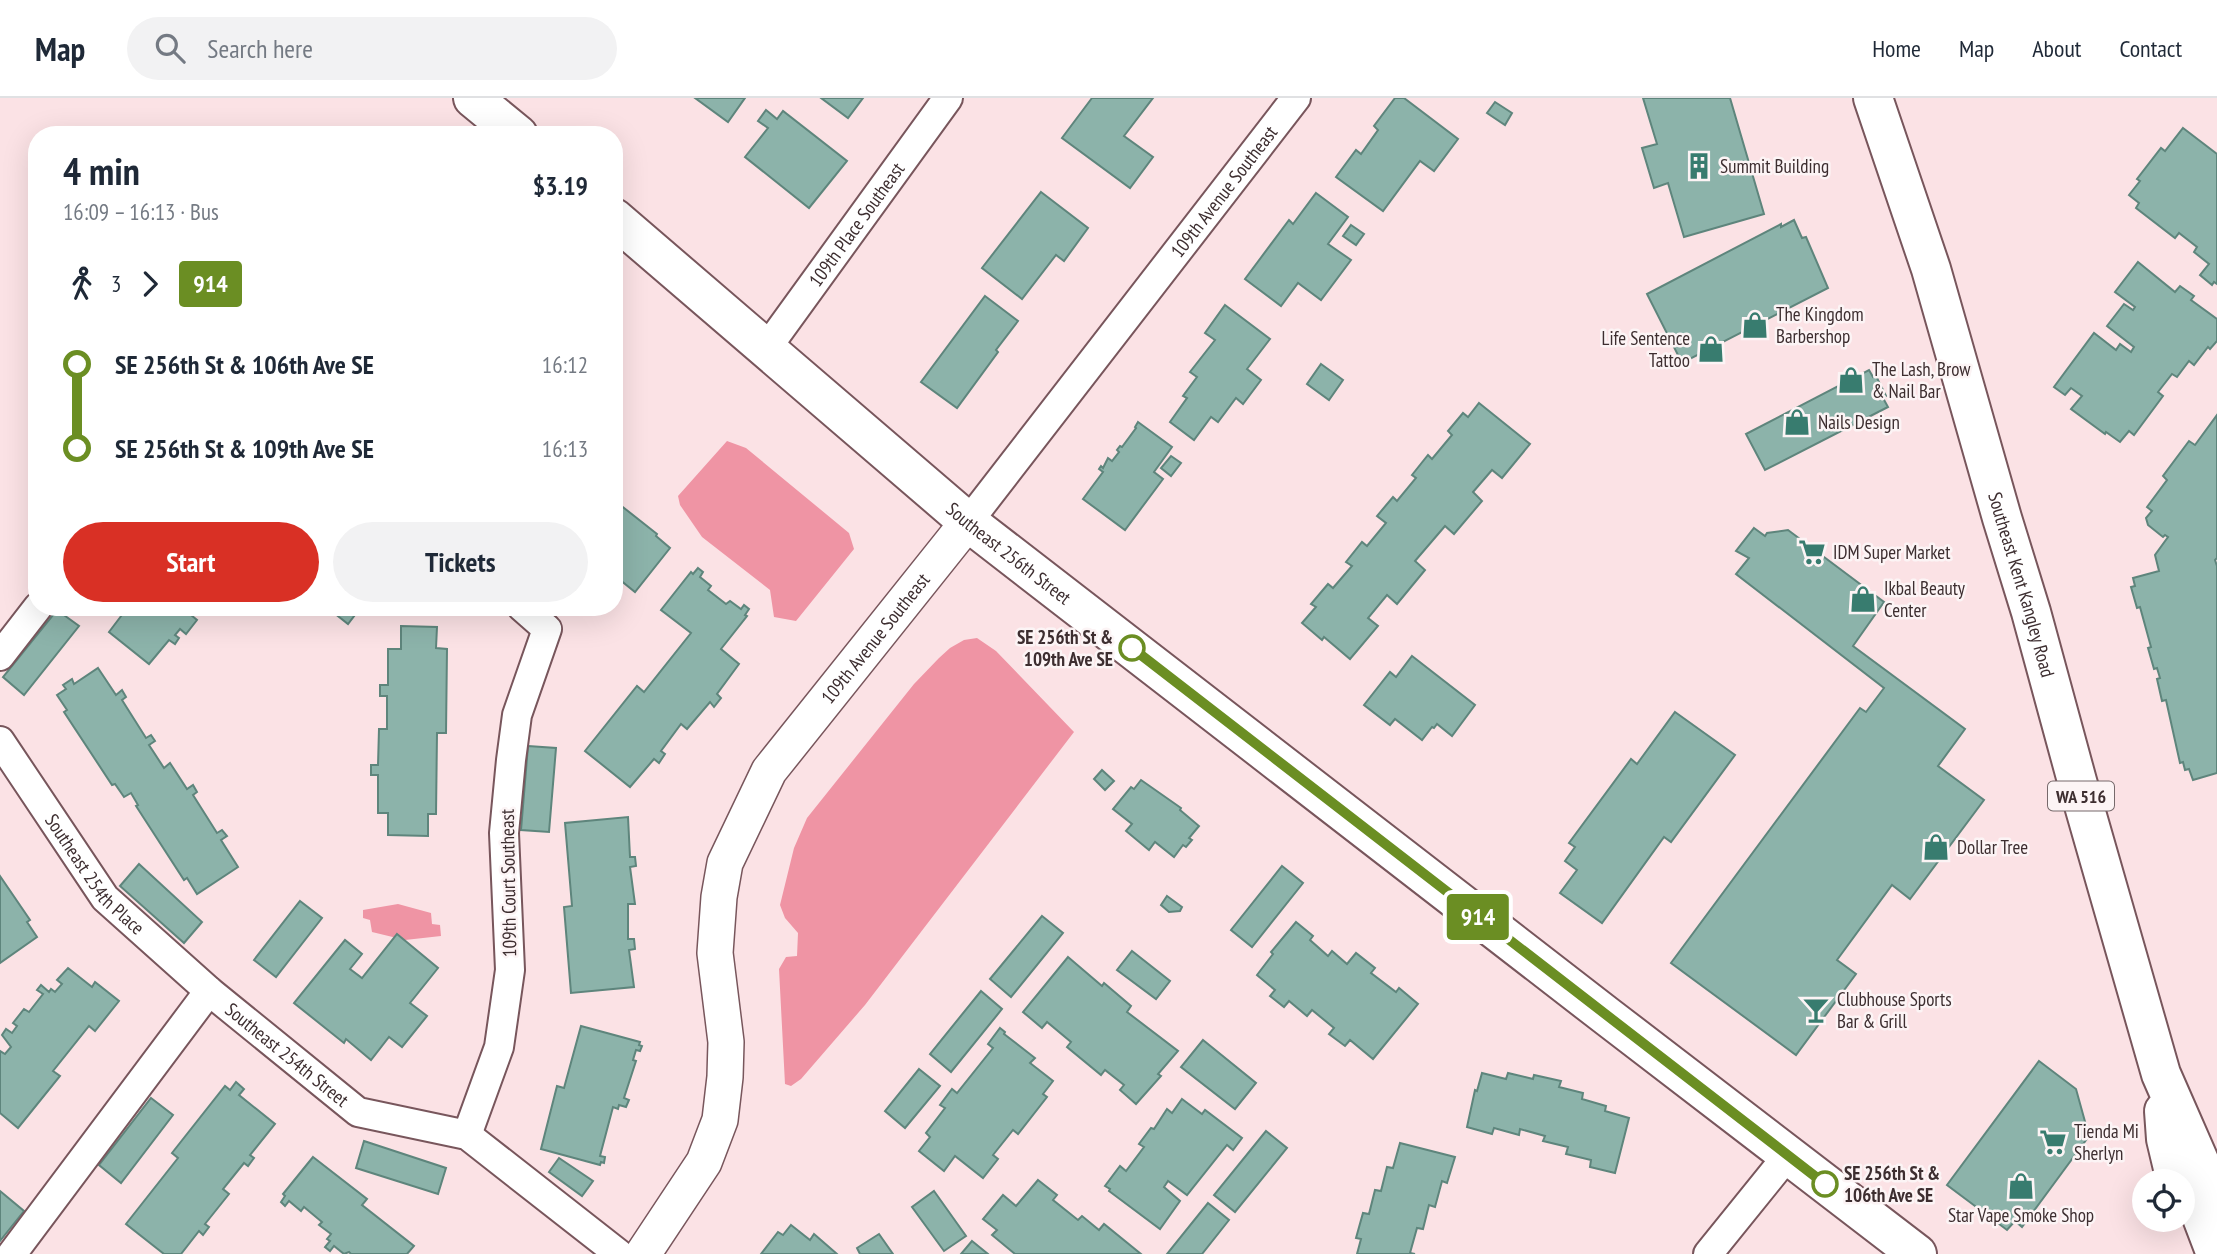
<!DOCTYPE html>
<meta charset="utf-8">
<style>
:root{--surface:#fff;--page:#f2f2f3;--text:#1f2937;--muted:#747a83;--line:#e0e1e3;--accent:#d93025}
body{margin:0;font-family:"PT Sans Narrow",sans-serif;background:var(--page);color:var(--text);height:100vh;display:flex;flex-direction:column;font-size:26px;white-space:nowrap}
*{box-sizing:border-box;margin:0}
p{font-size:23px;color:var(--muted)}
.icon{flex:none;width:38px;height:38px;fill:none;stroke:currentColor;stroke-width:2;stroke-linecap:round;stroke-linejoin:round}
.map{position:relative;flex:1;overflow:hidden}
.sheet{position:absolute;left:28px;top:28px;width:595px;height:490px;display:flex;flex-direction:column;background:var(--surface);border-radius:28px;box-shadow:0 7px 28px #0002}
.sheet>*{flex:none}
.badge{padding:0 14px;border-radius:5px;font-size:24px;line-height:46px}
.tools{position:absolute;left:2132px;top:1071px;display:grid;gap:14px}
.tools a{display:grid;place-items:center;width:63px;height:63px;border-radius:50%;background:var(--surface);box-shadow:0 7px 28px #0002;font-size:35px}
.map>.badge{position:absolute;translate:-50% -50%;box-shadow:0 0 0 4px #fff}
.legs{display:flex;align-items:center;gap:10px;height:77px;padding:0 35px;font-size:23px}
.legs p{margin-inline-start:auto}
.summary{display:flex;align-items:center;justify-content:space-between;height:119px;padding:0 35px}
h1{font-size:38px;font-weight:600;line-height:52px}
.cta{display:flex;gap:14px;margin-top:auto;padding:14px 35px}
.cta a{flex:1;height:80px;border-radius:42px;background:var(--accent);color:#fff;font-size:28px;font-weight:600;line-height:80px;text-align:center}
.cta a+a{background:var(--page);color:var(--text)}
ul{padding:0 35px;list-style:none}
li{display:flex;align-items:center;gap:24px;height:84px;font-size:26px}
li i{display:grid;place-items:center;width:10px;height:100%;margin:0 9px;background:currentColor}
li i::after{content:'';width:18px;height:18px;margin:-9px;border:5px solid;border-radius:50%;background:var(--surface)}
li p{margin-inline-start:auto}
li:first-child i{background:linear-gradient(#0000 50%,currentColor 0)}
li:last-child i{background:linear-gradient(currentColor 50%,#0000 0)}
header{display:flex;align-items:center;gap:42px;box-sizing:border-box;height:98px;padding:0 35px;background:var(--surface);border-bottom:2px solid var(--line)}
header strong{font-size:33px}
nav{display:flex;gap:38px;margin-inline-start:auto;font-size:24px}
.search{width:490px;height:63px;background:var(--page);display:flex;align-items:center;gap:18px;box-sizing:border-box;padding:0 24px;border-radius:38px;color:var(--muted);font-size:26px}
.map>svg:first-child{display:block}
</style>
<header>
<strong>Map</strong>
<div class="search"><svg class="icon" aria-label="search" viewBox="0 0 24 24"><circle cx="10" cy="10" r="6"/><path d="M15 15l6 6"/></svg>Search here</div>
<nav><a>Home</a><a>Map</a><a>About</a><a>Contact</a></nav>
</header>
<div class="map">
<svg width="2217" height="1156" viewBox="0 0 2217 1156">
<rect width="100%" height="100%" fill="#fbe2e5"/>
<g fill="#ef94a4">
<path d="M727,343L746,350L849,435L854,451L796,523L774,519L770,492L702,439L680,407L678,398Z"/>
<path d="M977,540L996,553L1074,634L865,907L801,981L791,988L785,986L779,871L786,859L797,858L798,835L785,820L780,807L794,750L807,720L914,586L939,560L950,550L964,542Z"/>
<path d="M398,806L431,815L432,826L440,827L441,838L405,842L372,834L370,822L363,820V812Z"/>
</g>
<g fill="#8cb3aa" stroke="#5e857c" stroke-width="2">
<path d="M695,0H745L728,24Z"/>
<path d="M821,0H863L848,20Z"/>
<path d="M1092,0H1153L1124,38L1153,59L1130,90L1062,40Z"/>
<path d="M1395,0H1404L1458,41L1434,73L1420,63L1383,113L1336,79L1356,52L1361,56L1378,32L1374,28Z"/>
<path d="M1643,0H1730L1764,116L1684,139L1668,85L1654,90L1642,50L1657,46Z"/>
<path d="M1495,4L1512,15L1505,27L1487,15Z"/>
<path d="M766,12L777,21L783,13L847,63L809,110L745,59L768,30L758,23Z"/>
<path d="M2183,30L2217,56V186L2214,184L2212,187L2200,177L2209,166L2194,154L2197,149L2179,135L2175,140L2136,110L2139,105L2129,97L2140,83L2137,81L2161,50L2165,53Z"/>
<path d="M1041,94L1088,130L1064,163L1056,157L1022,201L982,170Z"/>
<path d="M1316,95L1348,119L1328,146L1351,162L1321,202L1298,185L1281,208L1245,181L1289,122L1293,126Z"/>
<path d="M1794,122L1802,140L1806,139L1828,190L1682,265L1647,196L1781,126V129Z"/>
<path d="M1351,127L1364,136L1356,147L1343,138Z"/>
<path d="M2138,164L2175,194L2180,188L2194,198L2191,202L2217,221V243L2210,251L2208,249L2194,267L2189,263L2177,279L2172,276L2158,294L2163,298L2134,337L2129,333L2120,344L2106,334L2105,336L2071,311L2082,298L2071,290L2065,297L2054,289L2094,235L2116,252L2120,246L2131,254L2134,249L2107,228L2124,206L2133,212L2135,209L2115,194Z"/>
<path d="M985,198L1018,223L996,252L998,254L957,310L921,284Z"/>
<path d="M1225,207L1270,241L1247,271L1261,282L1243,306L1236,300L1218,324L1211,319L1194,342L1170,324L1187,300L1183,298L1197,279L1190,274L1215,242L1205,235Z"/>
<path d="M1321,266L1343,282L1329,302L1307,286Z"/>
<path d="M1869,272L1873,279L1876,278L1886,298L1883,300L1888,309L1765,372L1746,336Z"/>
<path d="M1479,305L1530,346L1502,380L1492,372L1473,394L1482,403L1454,436L1445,428L1415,463L1425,472L1397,506L1387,497L1368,520L1378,528L1350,561L1324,539L1322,542L1302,525L1316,509L1311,506L1328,486L1333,490L1352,468L1346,464L1362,444L1367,448L1386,425L1377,418L1393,399L1397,403L1416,380L1412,377L1428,357L1432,361L1452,337L1448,333L1463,315L1468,319Z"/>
<path d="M2217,317V460L2215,462L2217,468V675L2193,682L2189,671L2185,672L2183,664L2180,665L2166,602L2162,603L2157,581L2160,580L2157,570L2154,571L2148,550L2151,549L2140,509L2137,510L2131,489L2135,488L2133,480L2159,473L2155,457L2168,439L2165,437L2163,439L2148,427L2146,420L2152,413L2147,409L2167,382L2163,378L2189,343L2195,347Z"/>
<path d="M1138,324L1172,349L1154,374L1163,381L1125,432L1083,401L1103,374L1099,371L1101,368L1103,370L1108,360L1112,363L1119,354L1117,352L1120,348L1122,349L1136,330L1135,329Z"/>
<path d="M1171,358L1181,365L1171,378L1161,370Z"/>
<path d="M614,404L618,407L619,406L657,436L656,438L670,450L635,494L614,477Z"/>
<path d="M1754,430L1765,438L1767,435L1788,432L1884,504L1853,548L1965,631L1938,668L1984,702L1910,801L1892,787L1837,862L1856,876L1796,957L1671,865L1860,610L1866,614L1884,590L1736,476L1749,460L1736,453Z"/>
<path d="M698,470L703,474L700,479L711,488L708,492L726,506L730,503L741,511L744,507L749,511L745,517L747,518L721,551L739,566L717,596L721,600L714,609L710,604L687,631L681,626L661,653L665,656L659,665L654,661L630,689L585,653L637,588L644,594L691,535L661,512L691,474L693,476Z"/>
<path d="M128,509H198L191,517L197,522L186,536L180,531L175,537L179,540L175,546L169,542L149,566L109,534Z"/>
<path d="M321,509H361L348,526L329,511L326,516L320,511Z"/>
<path d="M57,512L79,528L24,597L3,579Z"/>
<path d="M401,528L437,529L436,550L447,551L446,635H437L436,716H428V738L388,737V715H378V677H371V667H378L379,631H387V598H380V587H388V551H401Z"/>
<path d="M1412,558L1475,607L1452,638L1437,626L1434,630L1432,629L1422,642L1395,621L1390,627L1364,607L1390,574L1396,579Z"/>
<path d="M98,570L116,597L122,592L126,599L122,602L146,640L151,637L155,643L149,647L164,670L170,665L187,691L193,687L197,694L193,697L217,735L222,732L227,738L221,742L238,769L197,796L187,780L184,782L136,708L138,707L131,695L124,699L115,686L112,687L64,614L67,612L57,597L66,591L63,587L72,581L74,586Z"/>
<path d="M1675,614L1735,657L1671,744L1664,739L1602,825L1560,795L1577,772L1565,763L1575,749L1569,745L1631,661L1637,666Z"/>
<path d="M528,648L556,650L549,734L521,732Z"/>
<path d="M1102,672L1114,683L1105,692L1094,681Z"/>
<path d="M1141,682L1181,710L1180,712L1199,728L1189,740L1192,742L1186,749L1183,747L1174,759L1155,744L1149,752L1126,733L1132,726L1113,711L1131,689L1134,691Z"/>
<path d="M628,719L630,759H635L636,768L630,769L635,806H628V841H634L635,851L629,852L634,889L571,895L564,809L572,808L565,725Z"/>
<path d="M139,766L202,824L184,845L120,788Z"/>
<path d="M1282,768L1303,785L1252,849L1231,832Z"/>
<path d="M0,778L30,822L27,824L37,839L0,865Z"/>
<path d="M1167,798L1182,809L1180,813L1169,814L1161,807Z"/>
<path d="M300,803L322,820L276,879L254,862Z"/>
<path d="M1042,818L1063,835L1011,899L990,881Z"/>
<path d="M1296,824L1313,838L1310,842L1328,858L1332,853L1347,866L1356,855L1375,870L1371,875L1396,894L1399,890L1418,906L1373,961L1350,942L1345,948L1329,936L1334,930L1312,912L1307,918L1289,903L1284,909L1270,898L1275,892L1257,877L1273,856L1271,854Z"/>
<path d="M397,836L438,870L410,905L427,918L402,949L389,939L371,962L346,941L344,945L294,905L345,842L362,856L350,871L362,880Z"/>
<path d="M1132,853L1170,883L1156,901L1117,872Z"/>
<path d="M1068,859L1102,888L1104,885L1131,908L1127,914L1178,953L1158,976L1161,978L1136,1006L1120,992L1124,987L1105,972L1101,977L1067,949L1071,944L1047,924L1042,930L1023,914Z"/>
<path d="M68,870L92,889L95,884L119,903L95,933L89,928L53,973L60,978L18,1030L0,1015V953L5,956L11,949L2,937L6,931L12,935L17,928L13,925L24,911L29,914L43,896L37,892L41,887L49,894L51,891L55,894L62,886L57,882Z"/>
<path d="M981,893L1002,911L951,974L930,956Z"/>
<path d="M581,928L640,944L639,947L642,948L640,953L636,952L633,962L636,963L624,1000L629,1002L626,1009L619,1007L618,1011L613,1009L600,1058L605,1059L604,1065L601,1064L600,1067L541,1051L557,988L564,990Z"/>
<path d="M1000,930L1005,934L1004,936L1035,960L1030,965L1053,983L1043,996L1047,999L1018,1036L1013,1032L993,1057L998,1061L983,1080L955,1058L944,1073L919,1053L930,1039L926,1035L945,1010L940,1007L952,991L957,995L993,950L988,946Z"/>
<path d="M1203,942L1256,985L1235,1011L1181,969Z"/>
<path d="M2039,963L2076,991L2089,1038L2022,1129L2015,1123L2007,1132L1947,1087Z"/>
<path d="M919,971L940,988L905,1030L885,1013Z"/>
<path d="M1482,975L1506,981L1508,975L1533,981L1534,977L1561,983L1559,989L1583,995L1582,1001L1606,1008L1605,1013L1629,1020L1615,1075L1590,1069L1591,1062L1566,1056L1568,1049L1543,1043L1545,1038L1520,1031L1519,1037L1494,1030L1492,1036L1467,1029L1475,992L1477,993Z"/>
<path d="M236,984L244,991L239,997L275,1026L250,1057L254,1060L248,1068L244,1065L223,1091L229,1096L205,1126L209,1129L203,1137L199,1133L181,1156H164L126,1126L178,1060L172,1055L225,988L230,992Z"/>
<path d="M151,1000L173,1017L121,1085L99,1067Z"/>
<path d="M1182,1001L1202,1016L1205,1012L1242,1040L1233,1052L1227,1047L1187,1097L1168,1083L1164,1089L1180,1103L1160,1131L1109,1093L1110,1091L1105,1088L1120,1068L1126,1073L1144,1049L1139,1046L1151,1030L1154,1031L1167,1011L1172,1015Z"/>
<path d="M1266,1033L1287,1050L1235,1114L1214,1097Z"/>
<path d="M364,1043L446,1070L438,1096L356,1070Z"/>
<path d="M1400,1045L1455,1059L1447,1085L1442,1083L1435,1109L1429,1107L1423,1131L1417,1130L1410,1155L1415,1156H1357L1361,1141L1356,1140L1363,1115L1369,1116L1375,1092L1381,1093L1387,1069L1393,1070Z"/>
<path d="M313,1059L367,1101L362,1107L414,1148L407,1156H351L349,1154L344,1156L334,1148L330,1153L325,1149L330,1143L327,1141L331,1136L319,1127L322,1124L304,1109L301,1113L289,1103L285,1108L281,1104L285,1098L283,1096Z"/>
<path d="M559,1060L593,1083L582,1098L549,1074Z"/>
<path d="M1038,1082L1057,1097L1053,1102L1078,1122L1082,1118L1099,1132L1104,1126L1141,1156H1015L992,1137L997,1132L983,1121L1003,1097L1016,1108Z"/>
<path d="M0,1093L24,1113L0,1143Z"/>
<path d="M934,1093L966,1138L944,1153L912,1109Z"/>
<path d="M1208,1105L1229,1122L1202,1156H1167Z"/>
<path d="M791,1127L810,1142L814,1136L837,1156H761L778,1134L783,1137Z"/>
<path d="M879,1136L893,1156H860L857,1150Z"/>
<path d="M972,1143L988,1156H961Z"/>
</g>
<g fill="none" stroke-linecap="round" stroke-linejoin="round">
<defs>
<g id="minor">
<path id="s1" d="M766,251L948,0"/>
<path id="s2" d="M968,424L1296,0"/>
<path d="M0,558L38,509"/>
<path id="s3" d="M0,643L105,800L209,893L358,1014L467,1037L619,1156"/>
<path d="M467,1037L499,949L510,872L504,735L511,662L517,617L547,531L522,509"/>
<path d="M12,1156L209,893"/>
<path d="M1708,1156L1788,1057"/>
</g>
<g id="tertiary">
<path id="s4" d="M643,1156L704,1064L720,1022L725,979L726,944L715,855L719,799L725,765L769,673L968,424"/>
</g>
<g id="secondary">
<path d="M473,0L518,37"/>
<path id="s5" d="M614,120L968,424L1608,919L1917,1156"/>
</g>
<g id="primary">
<path id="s6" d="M1873,0L1931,171L2002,420L2031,514L2077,683L2161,976L2217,1104"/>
<path d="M2164,1013L2166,1041L2176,1083"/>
<path d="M2184,1084L2190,1088L2216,1156"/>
</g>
</defs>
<use href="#minor" stroke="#78565c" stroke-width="32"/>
<use href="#tertiary" stroke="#78565c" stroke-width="38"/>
<use href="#secondary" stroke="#78565c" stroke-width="42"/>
<use href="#primary" stroke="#78565c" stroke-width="42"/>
<use href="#minor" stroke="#fff" stroke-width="28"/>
<use href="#tertiary" stroke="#fff" stroke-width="35"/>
<use href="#secondary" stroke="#fff" stroke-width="38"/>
<use href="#primary" stroke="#fff" stroke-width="38"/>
</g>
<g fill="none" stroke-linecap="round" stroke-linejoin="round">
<defs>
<path id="line-1" d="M1132,550L1825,1086"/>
</defs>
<use href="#line-1" stroke="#fff" stroke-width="16"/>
<use href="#line-1" stroke="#6b8e23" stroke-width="10"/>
</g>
<defs>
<symbol id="building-bare" viewBox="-9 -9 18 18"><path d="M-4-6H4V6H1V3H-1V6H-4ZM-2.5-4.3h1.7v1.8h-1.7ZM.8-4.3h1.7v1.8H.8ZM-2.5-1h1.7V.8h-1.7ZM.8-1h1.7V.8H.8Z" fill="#387c6f" stroke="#fcf4f5" stroke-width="2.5" paint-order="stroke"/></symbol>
<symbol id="shop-bare" viewBox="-9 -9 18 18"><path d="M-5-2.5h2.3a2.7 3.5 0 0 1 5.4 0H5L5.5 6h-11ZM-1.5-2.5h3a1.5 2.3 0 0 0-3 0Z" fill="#387c6f" stroke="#fcf4f5" stroke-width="2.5" paint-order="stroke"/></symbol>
<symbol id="supermarket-bare" viewBox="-9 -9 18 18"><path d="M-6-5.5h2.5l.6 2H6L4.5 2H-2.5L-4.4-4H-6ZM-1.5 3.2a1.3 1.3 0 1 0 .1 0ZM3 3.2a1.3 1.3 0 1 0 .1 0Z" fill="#387c6f" stroke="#fcf4f5" stroke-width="2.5" paint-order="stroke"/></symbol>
<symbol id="bar-bare" viewBox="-9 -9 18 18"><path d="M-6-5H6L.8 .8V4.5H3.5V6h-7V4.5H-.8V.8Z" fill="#387c6f" stroke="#fcf4f5" stroke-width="2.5" paint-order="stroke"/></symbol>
</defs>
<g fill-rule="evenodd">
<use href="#building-bare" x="1680" y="49" width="38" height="38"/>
<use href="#shop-bare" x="1736" y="208" width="38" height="38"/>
<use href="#shop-bare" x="1692" y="232" width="38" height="38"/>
<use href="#shop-bare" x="1832" y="263" width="38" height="38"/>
<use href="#shop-bare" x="1778" y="305" width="38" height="38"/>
<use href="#supermarket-bare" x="1793" y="435" width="38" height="38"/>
<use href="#shop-bare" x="1844" y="482" width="38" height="38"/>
<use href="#shop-bare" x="1917" y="730" width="38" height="38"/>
<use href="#bar-bare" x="1797" y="893" width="38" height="38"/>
<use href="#supermarket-bare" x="2034" y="1025" width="38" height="38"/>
<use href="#shop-bare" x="2002" y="1069" width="38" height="38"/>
</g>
<g fill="#fff" stroke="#6b8e23" stroke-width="3.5">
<circle cx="1132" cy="550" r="12"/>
<circle cx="1825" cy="1086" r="12"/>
</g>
<g text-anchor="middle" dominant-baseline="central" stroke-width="5" stroke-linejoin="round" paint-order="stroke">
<rect fill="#fcf4f5" stroke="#76696b" stroke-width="2" x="2048" y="683.5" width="66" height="29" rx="5"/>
<g font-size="18" font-weight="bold" fill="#3d2e30">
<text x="2081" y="698">WA 516</text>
</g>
<g font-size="19" fill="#3d2e30" stroke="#fcf4f5" text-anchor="start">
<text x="1720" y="68">Summit Building</text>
<text x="1776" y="216">The Kingdom<tspan x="1776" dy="22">Barbershop</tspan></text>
<text x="1690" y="240" text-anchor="end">Life Sentence<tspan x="1690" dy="22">Tattoo</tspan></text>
<text x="1872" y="271">The Lash, Brow<tspan x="1872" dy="22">&amp; Nail Bar</tspan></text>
<text x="1818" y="324">Nails Design</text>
<text x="1833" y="454">IDM Super Market</text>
<text x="1884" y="490">Ikbal Beauty<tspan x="1884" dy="22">Center</tspan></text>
<text x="1957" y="749">Dollar Tree</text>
<text x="1837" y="901">Clubhouse Sports<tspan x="1837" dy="22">Bar &amp; Grill</tspan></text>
<text x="2074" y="1033">Tienda Mi<tspan x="2074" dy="22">Sherlyn</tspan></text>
<text x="2021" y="1117" text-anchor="middle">Star Vape Smoke Shop</text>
</g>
<g font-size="19" fill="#3d2e30" stroke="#fcf4f5">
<text stroke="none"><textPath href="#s2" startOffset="418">109th Avenue Southeast</textPath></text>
<text stroke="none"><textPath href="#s1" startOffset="154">109th Place Southeast</textPath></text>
<text stroke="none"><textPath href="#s5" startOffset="518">Southeast 256th Street</textPath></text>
<text stroke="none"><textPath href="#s6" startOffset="509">Southeast Kent Kangley Road</textPath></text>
<text stroke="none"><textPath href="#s4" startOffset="686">109th Avenue Southeast</textPath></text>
<text stroke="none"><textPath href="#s3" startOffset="164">Southeast 254th Place</textPath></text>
<text transform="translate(508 785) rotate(-91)">109th Court Southeast</text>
<text stroke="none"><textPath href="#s3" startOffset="429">Southeast 254th Street</textPath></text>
</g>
<g font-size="19" font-weight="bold" fill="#3d2e30" stroke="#fcf4f5" text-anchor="end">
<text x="1113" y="539">SE 256th St &amp;<tspan x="1113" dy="22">109th Ave SE</tspan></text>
<text x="1844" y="1075" text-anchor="start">SE 256th St &amp;<tspan x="1844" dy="22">106th Ave SE</tspan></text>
</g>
</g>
</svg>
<div class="tools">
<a><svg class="icon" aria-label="locate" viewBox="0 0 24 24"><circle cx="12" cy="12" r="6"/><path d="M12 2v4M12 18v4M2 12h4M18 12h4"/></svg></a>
</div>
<b class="badge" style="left:1478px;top:819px;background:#6b8e23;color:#fff">914</b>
<section class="sheet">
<div class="summary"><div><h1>4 min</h1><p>16:09 – 16:13 · Bus</p></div><b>$3.19</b></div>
<div class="legs"><svg class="icon" aria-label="walk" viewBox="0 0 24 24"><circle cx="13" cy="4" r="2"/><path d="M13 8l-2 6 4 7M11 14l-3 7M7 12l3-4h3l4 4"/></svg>3<svg class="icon" aria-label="forward" viewBox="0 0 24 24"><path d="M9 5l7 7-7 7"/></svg><b class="badge" style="background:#6b8e23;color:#fff">914</b></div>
<ul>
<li><i style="color:#6b8e23"></i><b>SE 256th St &amp; 106th Ave SE</b><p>16:12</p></li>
<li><i style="color:#6b8e23"></i><b>SE 256th St &amp; 109th Ave SE</b><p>16:13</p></li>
</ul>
<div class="cta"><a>Start</a><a>Tickets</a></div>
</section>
</div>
